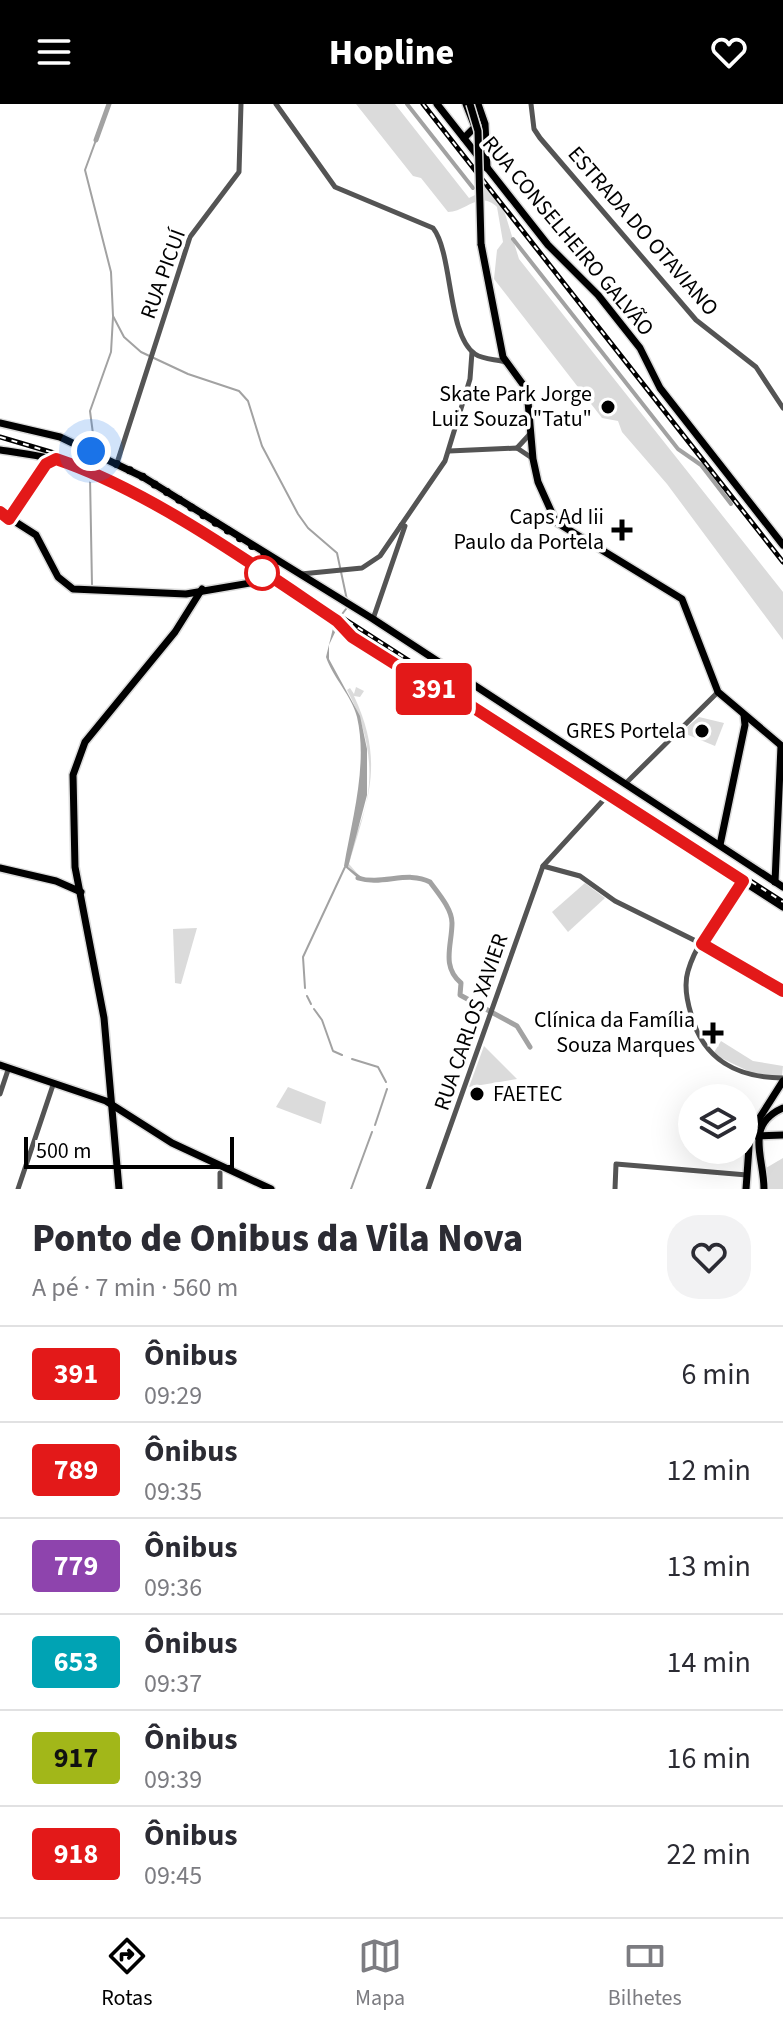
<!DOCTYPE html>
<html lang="pt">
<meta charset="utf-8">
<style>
:root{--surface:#fff;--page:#f2f2f3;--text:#2b2b33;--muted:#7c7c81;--line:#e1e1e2;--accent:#000}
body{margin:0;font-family:"Source Sans 3",sans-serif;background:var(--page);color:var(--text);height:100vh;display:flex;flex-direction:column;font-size:30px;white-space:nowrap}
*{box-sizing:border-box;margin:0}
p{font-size:26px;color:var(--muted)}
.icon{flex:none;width:44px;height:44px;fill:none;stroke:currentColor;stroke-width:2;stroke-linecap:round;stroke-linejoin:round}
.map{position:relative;height:1085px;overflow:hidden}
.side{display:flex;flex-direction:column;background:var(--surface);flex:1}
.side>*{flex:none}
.badge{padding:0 16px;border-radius:6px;font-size:28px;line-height:52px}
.fabs{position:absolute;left:678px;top:980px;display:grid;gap:16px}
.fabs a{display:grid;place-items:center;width:80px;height:80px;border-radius:50%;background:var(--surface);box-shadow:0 8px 32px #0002;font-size:40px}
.scale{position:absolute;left:24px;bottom:20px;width:210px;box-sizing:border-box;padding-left:8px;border:4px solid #000;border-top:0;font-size:22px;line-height:28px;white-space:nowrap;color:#000;-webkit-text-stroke:6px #fff;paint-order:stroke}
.you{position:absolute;width:40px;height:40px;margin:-20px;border:6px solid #fff;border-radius:50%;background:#1a73e8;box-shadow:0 0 0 12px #1a73e833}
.map>.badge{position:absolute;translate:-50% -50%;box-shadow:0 0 0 4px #fff}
.round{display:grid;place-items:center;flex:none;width:84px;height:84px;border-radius:32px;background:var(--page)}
.summary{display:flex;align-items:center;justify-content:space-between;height:136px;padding:0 32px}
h1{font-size:38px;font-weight:800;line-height:60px}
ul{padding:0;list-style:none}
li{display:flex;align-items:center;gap:24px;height:96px;padding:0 32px;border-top:2px solid var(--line)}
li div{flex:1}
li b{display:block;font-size:30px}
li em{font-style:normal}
li .badge{min-width:88px;font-weight:700;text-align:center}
header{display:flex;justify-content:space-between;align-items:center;height:104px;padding:0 32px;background:var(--accent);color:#fff;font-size:36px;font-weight:800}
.tabs{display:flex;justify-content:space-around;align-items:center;height:112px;border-top:2px solid var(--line);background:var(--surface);font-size:22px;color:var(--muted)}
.tabs a{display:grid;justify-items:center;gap:4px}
.tabs .active{color:var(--accent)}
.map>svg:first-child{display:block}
</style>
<header><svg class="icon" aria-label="menu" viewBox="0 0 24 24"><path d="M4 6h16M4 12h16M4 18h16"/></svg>Hopline<svg class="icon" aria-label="heart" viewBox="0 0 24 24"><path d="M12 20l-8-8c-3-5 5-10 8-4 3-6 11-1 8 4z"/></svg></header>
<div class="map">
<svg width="783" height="1085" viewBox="0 0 783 1085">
<rect width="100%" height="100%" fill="#fff"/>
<g fill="#dbdbdb">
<path d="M356,0H395L469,94L477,90V80H486L503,103L519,155L783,488V536L667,380L622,328L618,317L602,314L494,175L497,146L503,138L497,103C479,86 466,108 448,108L421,74L413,72Z"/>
<path d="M356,583L364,587L360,593L354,592C385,658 368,696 349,760L362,775L346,762C350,743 358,727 364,708C376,667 367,623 347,586L350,584L354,590Z"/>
<path d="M699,613L724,619L715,642L681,628Z"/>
<path d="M585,779L605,794L568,828L552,808Z"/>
<path d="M197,824L181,880L175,879L173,825Z"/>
<path d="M721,937L753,957L783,962L782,972L752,969L713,950Z"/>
<path d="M484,942L517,975L469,983Z"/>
<path d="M288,983L326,998L321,1020L276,1003Z"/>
<path d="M783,1054V1085H767L766,1064Z"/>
</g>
<path fill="#a2a2a2" d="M334,520L338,522L329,541V555L360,612L367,645V691L348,763L363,774L361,777L344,762C352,715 368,661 357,613C352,592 333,574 326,553Z"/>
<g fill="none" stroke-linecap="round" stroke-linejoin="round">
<g stroke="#a2a2a2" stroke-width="2">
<path d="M96,36L85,66L111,168L113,212L124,233L141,248L188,270L239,287L248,297L262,342L298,410L308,424L337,449L347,496"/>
<path d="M95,345L90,307L111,248L113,213"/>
<path d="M93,366L94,364"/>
<path d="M90,373L92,481"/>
<path d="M339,514L346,505"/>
<path d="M305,884L303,853L345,763"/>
<path d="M307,892L311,900"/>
<path d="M314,905L322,916L333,947L342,951"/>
<path d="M352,955L378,963L386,978"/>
<path d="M375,1021L387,985"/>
<path d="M351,1085L372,1028"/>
</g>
<g stroke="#a2a2a2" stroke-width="4">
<path d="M407,0L473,84"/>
<path d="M513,135L678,345L701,361L731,400"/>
</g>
<g stroke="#a2a2a2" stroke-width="5">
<path d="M96,36L109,0"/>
<path d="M358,774C382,782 408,766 430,778C438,789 452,805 452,819C452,841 441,862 461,879L460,891L517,922L530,943"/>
</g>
<defs>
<g id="major">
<path d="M437,0L548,141L598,191L640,244L660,284L783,441"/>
<path d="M478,0L485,20L487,64"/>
<path d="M464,34L475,23L466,0"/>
<path d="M481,140L503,253L527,286L533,355L538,378L556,418L682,495L718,588L783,643"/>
<path d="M0,319L60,333L143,373L373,515L783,783"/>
<path d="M0,346C27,350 52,353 77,363C141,388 200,429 258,466C289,485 328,504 352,533L438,587L457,593L783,803"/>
<path d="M0,408L36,431L58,473L73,485L186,490L273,475"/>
<path d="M9,415L46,360L56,355"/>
<path d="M720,741L745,621L744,611"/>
<path d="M0,764L56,777L81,788"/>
<path d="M775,778L781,642"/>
<path d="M0,961L106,997L172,1039L271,1085"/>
<path d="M757,1032L783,1031"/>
<path d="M119,1085L104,914L75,763L73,671L85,638L175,528L202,485"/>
<path d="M746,1085L750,1029L783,977"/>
<path d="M764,1085C764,1053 744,1021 783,1004"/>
</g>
</defs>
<use href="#major" stroke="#dbdbdb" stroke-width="10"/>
<g stroke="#545454" stroke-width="5">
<path d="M276,0L335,83L433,124C453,149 447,231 475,250C484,256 495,255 505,258"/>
<path d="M531,0L534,25L540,34L696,216L756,263L783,304"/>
<path d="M517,344L529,331"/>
<path d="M449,347L517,344L532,354"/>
<path d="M117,359L190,133L239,68L241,0"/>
<path d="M301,470L362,464L380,452L445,357L470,275L472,248"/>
<path d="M373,515L405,422L401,421"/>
<path d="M625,680L718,588"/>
<path d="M543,762L580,772L615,797L702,840L783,888"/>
<path d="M743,777C725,805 697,835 688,867C684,880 687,897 691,910C703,956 738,974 783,974"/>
<path d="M0,990L8,966"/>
<path d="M18,1085L53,981"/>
<path d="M220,1085V1069"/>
<path d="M428,1085L543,762L608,691"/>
<path d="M615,1085L616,1060L747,1071"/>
</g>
<use href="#major" stroke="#000" stroke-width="7"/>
<defs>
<g id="rail">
<path d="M423,0L783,458"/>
<path d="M0,333L81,357L163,398L783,798"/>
</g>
</defs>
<use href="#rail" stroke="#000" stroke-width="5"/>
<use href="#rail" stroke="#fff" stroke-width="2" stroke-dasharray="6" stroke-linecap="butt"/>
<defs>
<path id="major-bridge" d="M470,0L478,27L481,140"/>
</defs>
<use href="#major-bridge" stroke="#dbdbdb" stroke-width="10" stroke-linecap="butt"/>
<use href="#major-bridge" stroke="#000" stroke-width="7"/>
</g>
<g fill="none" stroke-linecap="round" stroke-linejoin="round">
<defs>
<path id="line" d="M0,408L9,415L46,360L56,355C149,386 255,462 337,517L352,533L438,587L457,593L743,777L702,840L783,887"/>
</defs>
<use href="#line" stroke="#fff" stroke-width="18"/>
<use href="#line" stroke="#e31919" stroke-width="12"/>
<path stroke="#000" stroke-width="8" stroke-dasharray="0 14.4" d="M91,347L143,373L276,457L262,469"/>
</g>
<g fill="#000" stroke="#fff" stroke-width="3">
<circle cx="608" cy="303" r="8"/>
<path d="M618 414h8v8h8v8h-8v8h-8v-8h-8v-8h8z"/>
<circle cx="702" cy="627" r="8"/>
<path d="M709 917h8v8h8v8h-8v8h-8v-8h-8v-8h8z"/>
<circle cx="477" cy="990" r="8"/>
</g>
<circle fill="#fff" stroke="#e31919" stroke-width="4" cx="262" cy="469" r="16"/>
<g text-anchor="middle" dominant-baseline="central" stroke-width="7" stroke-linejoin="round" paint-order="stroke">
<g font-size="22" fill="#000" stroke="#fff">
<text transform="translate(643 127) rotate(49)">ESTRADA DO OTAVIANO</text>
<text transform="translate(568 132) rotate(50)">RUA CONSELHEIRO GALVÃO</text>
<text transform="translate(163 170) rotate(-70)">RUA PICUÍ</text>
<text transform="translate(471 918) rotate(-71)">RUA CARLOS XAVIER</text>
</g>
<g font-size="22" fill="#000" stroke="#fff" text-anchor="end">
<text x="592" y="290">Skate Park Jorge<tspan x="592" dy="25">Luiz Souza "Tatu"</tspan></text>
<text x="604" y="413">Caps Ad Iii<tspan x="604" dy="25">Paulo da Portela</tspan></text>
<text x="686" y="627">GRES Portela</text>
<text x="695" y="916">Clínica da Família<tspan x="695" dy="25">Souza Marques</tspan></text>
<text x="493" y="990" text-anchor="start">FAETEC</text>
</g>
</g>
</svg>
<div class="fabs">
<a><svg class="icon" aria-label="layers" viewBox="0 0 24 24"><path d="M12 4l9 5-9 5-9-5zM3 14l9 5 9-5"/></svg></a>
</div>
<div class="scale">500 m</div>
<div class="you" style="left:91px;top:347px"></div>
<b class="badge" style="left:434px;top:585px;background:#e31919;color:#fff">391</b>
</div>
<section class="side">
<div class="summary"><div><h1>Ponto de Onibus da Vila Nova</h1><p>A pé · 7 min · 560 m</p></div><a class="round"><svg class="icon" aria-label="heart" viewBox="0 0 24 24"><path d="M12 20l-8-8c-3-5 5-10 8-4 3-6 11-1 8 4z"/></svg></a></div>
<ul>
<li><span class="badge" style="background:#e31919;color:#fff">391</span><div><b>Ônibus</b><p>09:29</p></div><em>6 min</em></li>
<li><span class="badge" style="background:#e31919;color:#fff">789</span><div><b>Ônibus</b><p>09:35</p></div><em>12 min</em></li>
<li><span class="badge" style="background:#8e44ad;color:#fff">779</span><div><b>Ônibus</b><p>09:36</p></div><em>13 min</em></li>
<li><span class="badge" style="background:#00a3b4;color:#fff">653</span><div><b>Ônibus</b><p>09:37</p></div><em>14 min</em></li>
<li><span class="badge" style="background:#a2b719;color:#111">917</span><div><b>Ônibus</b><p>09:39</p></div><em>16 min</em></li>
<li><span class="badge" style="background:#e31919;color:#fff">918</span><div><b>Ônibus</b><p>09:45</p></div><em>22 min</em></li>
</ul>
</section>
<nav class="tabs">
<a class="active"><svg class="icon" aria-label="directions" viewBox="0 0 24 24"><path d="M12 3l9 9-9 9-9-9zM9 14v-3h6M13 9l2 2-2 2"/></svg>Rotas</a>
<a><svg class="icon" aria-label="map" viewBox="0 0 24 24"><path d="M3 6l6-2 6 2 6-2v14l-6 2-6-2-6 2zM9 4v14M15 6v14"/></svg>Mapa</a>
<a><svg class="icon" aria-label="tickets" viewBox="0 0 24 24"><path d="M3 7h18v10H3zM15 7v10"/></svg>Bilhetes</a>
</nav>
